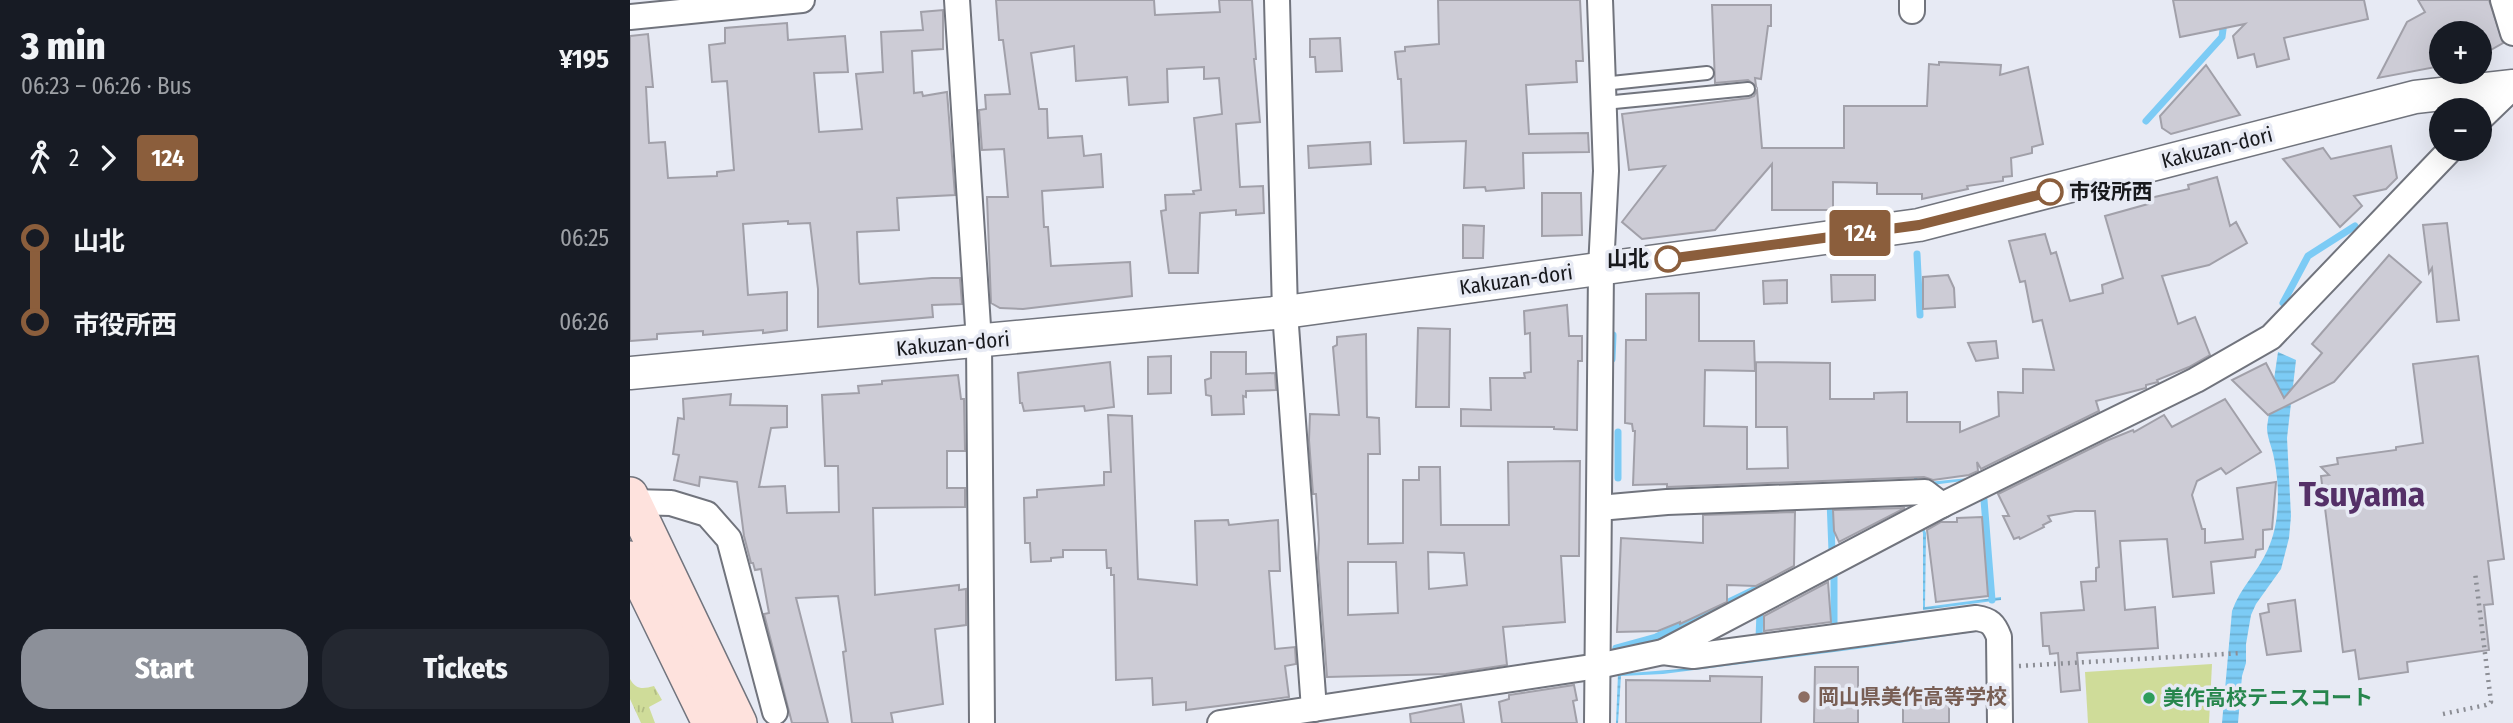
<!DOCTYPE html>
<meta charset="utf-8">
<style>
:root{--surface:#171b24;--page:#242831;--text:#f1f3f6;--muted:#9ea1a6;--accent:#8c9099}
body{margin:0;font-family:"Fira Sans Condensed","Noto Sans JP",sans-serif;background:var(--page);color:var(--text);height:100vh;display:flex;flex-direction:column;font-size:26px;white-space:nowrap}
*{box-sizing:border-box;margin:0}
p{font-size:23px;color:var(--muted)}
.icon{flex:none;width:38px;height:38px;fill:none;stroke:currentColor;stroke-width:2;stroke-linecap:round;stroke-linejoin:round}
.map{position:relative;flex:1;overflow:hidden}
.sheet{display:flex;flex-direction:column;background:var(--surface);width:630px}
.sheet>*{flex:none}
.badge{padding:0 14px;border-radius:5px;font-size:24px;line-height:46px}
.fabs{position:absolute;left:1799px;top:21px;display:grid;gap:14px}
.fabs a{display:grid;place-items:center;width:63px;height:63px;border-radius:50%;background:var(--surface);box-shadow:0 7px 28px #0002;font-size:35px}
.map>.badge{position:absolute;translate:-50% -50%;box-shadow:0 0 0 4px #fff}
.legs{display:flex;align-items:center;gap:10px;height:77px;padding:0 21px;font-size:23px}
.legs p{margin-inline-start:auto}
.head{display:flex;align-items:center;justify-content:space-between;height:119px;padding:0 21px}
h1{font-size:38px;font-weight:800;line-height:52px}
.button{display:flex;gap:14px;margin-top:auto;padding:14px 21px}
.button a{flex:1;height:80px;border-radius:28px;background:var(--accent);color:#fff;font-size:28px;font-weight:800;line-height:80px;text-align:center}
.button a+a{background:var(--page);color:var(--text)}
ul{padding:0 21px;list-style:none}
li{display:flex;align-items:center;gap:24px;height:84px;font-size:26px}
li i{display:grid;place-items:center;width:10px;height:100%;margin:0 9px;background:currentColor}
li i::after{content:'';width:18px;height:18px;margin:-9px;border:5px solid;border-radius:50%;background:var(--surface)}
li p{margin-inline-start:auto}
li:first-child i{background:linear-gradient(#0000 50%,currentColor 0)}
li:last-child i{background:linear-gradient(currentColor 50%,#0000 0)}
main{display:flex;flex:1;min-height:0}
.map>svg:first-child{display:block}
</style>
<main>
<section class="sheet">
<div class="head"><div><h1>3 min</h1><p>06:23 – 06:26 · Bus</p></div><b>¥195</b></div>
<div class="legs"><svg class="icon" aria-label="walk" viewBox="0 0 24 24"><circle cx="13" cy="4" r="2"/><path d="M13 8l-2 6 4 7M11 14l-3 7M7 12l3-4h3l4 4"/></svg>2<svg class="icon" aria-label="forward" viewBox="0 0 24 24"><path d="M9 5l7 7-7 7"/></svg><b class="badge" style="background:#8b5e3c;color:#fff">124</b></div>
<ul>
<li><i style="color:#8b5e3c"></i><b>山北</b><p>06:25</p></li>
<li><i style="color:#8b5e3c"></i><b>市役所西</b><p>06:26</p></li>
</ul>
<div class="button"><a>Start</a><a>Tickets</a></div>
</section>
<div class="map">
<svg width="1883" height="723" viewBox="0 0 1883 723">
<defs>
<pattern id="grass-tufts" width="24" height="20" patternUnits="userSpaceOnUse" patternTransform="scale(1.75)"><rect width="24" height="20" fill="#cfdc99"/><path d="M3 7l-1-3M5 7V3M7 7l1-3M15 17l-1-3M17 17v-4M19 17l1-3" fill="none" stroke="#b1bc83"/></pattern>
<pattern id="water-rules" width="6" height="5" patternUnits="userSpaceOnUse" patternTransform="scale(1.75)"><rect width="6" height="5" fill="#7ccbf5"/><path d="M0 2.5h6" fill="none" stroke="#6aaed1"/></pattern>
</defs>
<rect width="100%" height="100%" fill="#e7eaf4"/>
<path fill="url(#grass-tufts)" d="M0,679C6,690 13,689 24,686L32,700L19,707L25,723H11L0,699Z"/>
<path fill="#cfdc99" d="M1582,664L1579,723H1458L1455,672Z"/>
<g fill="url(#water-rules)">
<path d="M1648,352L1666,360L1657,438L1661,516L1659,538L1651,569L1626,604L1621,615L1616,644V663L1612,676L1608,723H1592L1602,611C1610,588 1628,572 1638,549C1650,523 1650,487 1644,458C1642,447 1637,438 1637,427Z"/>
<path d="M1365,468L1340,480L1287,487L1286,511L1296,533L1295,607L1371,597V600L1293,610V533L1284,511V476H1287L1288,483L1339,478Z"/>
<path d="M1351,631L1227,649L1033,674L991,676L988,723H986L988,674L1063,668Z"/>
</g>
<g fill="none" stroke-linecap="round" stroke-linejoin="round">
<g stroke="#7ccbf5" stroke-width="7">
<path d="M1516,121L1592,37L1594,22"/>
<path d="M1287,254L1290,315"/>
<path d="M1653,303L1678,256L1725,226"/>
<path d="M982,359L983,335"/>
<path d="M988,478V432"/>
<path d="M1200,500L1202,551"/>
<path d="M1354,500L1362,600"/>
<path d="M1204,574V628"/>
<path d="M1129,638L1130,613"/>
<path d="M986,648L1026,637L1128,588V577"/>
</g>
</g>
<g fill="#cdccd6" stroke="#a1a0a9" stroke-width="2" fill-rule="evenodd">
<path d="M366,0H524L525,15L590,12L589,0H622L626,59H624L630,122L606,124L610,187L633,186L634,213L606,215V210L570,213L568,273H539L531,211L536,210L535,195L564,194L563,191L571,190L564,118L592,114L589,78L574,79V67L537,69L538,102L499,105L497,77L446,81L444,46L401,53L409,109H417L418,138L452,136L454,156L471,154L473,187L412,191L414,227H418L421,266L500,262L502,296L393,309L370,308L361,303L357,197H378L374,149L352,150L349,110L356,109L355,95L380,94L373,40H369Z"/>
<path d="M808,0H950L953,61H946L947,82L896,85L899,134L958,133L959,152L893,153L894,188L856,191L855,187L834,188L836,141L774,143L771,79H768L765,52L775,51V47L809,44Z"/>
<path d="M1543,0H1734L1738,19L1654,38L1659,59L1627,67L1624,54L1608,58L1603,36L1615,24L1550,37Z"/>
<path d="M1788,0H1859L1873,43L1850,56V33H1811V66L1748,78L1777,22L1795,12Z"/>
<path d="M1082,5H1141V26H1138L1131,79L1125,78L1126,86L1118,80L1085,83Z"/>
<path d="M313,10V49L282,51L284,93L292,92L293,96L317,92L325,195L267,198L269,230L227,232L229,282L230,284L302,278H330L332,304L302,305L303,317L188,327V289L180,223L158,224V221L113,224L118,295L157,292V330L133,333V330L73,335V331L27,334V339L0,341V36L18,34L23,87H16L19,143L35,142L38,178L87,176V172L104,170L97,81L82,82L79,45L95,43V28L157,23L158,40L215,36L218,72L184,73L189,132L232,129L226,74L253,72L251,32L293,30L291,12Z"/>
<path d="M710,38L712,71L686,72L685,57H680V39Z"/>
<path d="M1309,62L1371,65L1370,75L1398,67L1413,144L1402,147V153L1381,158L1382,176L1373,177V181L1337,186L1338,189L1292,199V194H1247V183L1203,182V210H1142V164L1085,230L1012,239L992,222L1035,166L999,170L992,114L1119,98L1124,96L1127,90L1132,148H1214V106H1297L1299,64L1309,65Z"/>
<path d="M1576,65L1610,115L1541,134L1532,128L1530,116Z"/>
<path d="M740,142L741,164L679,168L678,146Z"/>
<path d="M1761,146L1767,178L1756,189L1724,196L1732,206L1710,227L1653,159L1693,148L1701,159Z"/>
<path d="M1587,177L1600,226L1606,222L1617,243L1579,265L1532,276L1548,324L1565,317L1580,355L1559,367L1527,380L1528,382L1516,385V388L1466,401L1469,411L1351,469L1347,462L1348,471L1339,475L1303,480L1294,477L1037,487V484L1003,485L1005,431H1003L1002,424L995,423L996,340H1016V294L1069,293V341H1124L1125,371L1075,370L1074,426L1117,427V469L1158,468L1157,427H1126V362L1200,363V399H1244V393L1277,392V422H1330V432L1369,416L1368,392L1393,393V369L1424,370L1412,320L1403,322L1395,281L1390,282L1379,241L1415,234L1421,254L1426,252L1440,301L1473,293L1472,285L1493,278L1475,216L1518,204L1516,199L1559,189L1558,185Z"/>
<path d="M912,193H951L952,235L912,236Z"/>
<path d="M1817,223L1829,320L1807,322L1802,268L1799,273L1793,225Z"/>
<path d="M833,225L854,226L853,258H833Z"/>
<path d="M1759,255L1791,282L1704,382L1638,415L1602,380L1636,363L1654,398L1692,353L1682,344Z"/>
<path d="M1201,275H1245V300L1202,302Z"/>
<path d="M1318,275L1324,288L1325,307L1293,309V277Z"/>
<path d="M1157,280V303L1134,304L1133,281Z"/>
<path d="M937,305L939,336H952V361H948L947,430L924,429V427L831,426V409L861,410L860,378H895L894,373L901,372L900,333L895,334L894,311Z"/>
<path d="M788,328L820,329L819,407H786Z"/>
<path d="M736,334L737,417L749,418L750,454H738V544L773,543V480H789V467H810L811,525H879L878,462L950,461L949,556H931L935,622L873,627L877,665L816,674L697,677L688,558L689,539L686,494H683L679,440L680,414L709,415L703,347L707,345V337ZM798,552L834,553L837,585L799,589ZM718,562H766L768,613L718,615Z"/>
<path d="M1366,341L1368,358L1346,361L1338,343Z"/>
<path d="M581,352H616V374L645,373L646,390L616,391V397L613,396L614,414L582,415L581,396L576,395L575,380L581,378Z"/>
<path d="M541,356V393L518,394V357Z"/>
<path d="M1848,356L1874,559L1858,561L1863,604L1854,605L1859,650L1777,662L1778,672L1729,679L1725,650L1713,652L1691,476L1699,475L1691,467L1708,464L1707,458L1766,450V447L1793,443L1783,364Z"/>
<path d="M480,362L484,407L455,411L454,406L394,411L392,403H390L388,373Z"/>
<path d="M328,375L331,399H334L335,451H317V488H335V507L243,508L245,595L329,585V590L336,589V625L305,629L313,704L261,713L263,723H222L213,652L216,651L208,596L166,598L198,723H162L134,614L139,613L131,569L125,570L123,563H121L114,536L107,482L70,477L69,486L44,480L49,455L43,454L48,418L54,419L53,399L101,394L100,405L157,406V427L141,428L129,487L155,486L157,513L209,512L208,466H195L192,395L229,393L228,386L252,384V381Z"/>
<path d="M1595,399L1631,452L1596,474L1591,468L1567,481L1562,495L1572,529H1575V543L1613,539L1607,488L1646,482L1642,529L1633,530V549L1626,550L1625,557L1581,562L1584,593L1543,597L1537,539L1490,541L1495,610L1525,607L1528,648L1447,653L1450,690L1431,692L1428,653L1420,654L1419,646H1413L1411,613L1454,610L1451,582L1466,581V568L1469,567L1465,511H1445L1418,516L1421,521L1413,525L1414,527L1390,539L1389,537L1384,539L1373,516H1379L1368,494L1476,441L1503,430L1504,432L1534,415L1542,427Z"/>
<path d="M478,415L502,416L508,579L567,585L565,521L598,520L599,525L648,520L650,571H639L645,649L665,647L666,664L655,666L659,697L556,710V702L523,705L522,678L486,680L484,575H481V568H477L476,550H433V557L421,558V561L401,562L400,543H395L394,498L407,497V490L474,485V472H481Z"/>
<path d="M1275,508L1209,542L1204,531L1203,510Z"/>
<path d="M1165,512L1164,566L1126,586L1097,585V602L1050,624V622L1028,631L987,632L991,538L1073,543V515Z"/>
<path d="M1352,517L1358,596L1306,602L1297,530L1311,522H1327V518Z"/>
<path d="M1198,582L1201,622L1134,631V616Z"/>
<path d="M1665,600L1671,651L1637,655L1630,614L1639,612L1638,604Z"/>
<path d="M1185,667H1228V723H1184Z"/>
<path d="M1080,676L1132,677L1131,723H996V680L1080,681Z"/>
<path d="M944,685L947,700L943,701L947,723H872L869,702L879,699V695Z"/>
<path d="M1273,702L1319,703V723H1273Z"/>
<path d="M831,704L834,723H781L780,714Z"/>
</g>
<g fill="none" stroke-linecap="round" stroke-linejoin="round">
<defs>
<g id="service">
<path d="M972,84L1077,73"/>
<path d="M974,103L1118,89"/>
</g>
<g id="minor">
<path d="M327,0L349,342L352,723"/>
<path d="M647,0L655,312L684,709"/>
<path d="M1282,0V11"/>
<path d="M1873,0L1883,33"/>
<path d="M0,17L172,0"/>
<path d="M1850,119L1883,87"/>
<path d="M3,502L41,503L77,514L99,539L145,712"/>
<path d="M969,508L1037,502L1295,492L1312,505"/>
<path d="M1033,652L1063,656L1346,618C1360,620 1364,624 1369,637L1370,723"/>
<path d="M590,723L968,666L1033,652L1312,505L1566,380L1641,337L1821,149"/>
<path d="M967,723L971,268L976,171L970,0"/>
</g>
<path id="tertiary" d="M0,373L655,312L1289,225L1785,97L1883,86"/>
<g id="secondary">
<path d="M0,495L109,723"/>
<path d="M0,559L80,723"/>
</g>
</defs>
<use href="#service" stroke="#71747d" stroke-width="16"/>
<use href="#minor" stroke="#71747d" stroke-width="28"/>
<use href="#tertiary" stroke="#71747d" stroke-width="35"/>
<use href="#secondary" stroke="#71747d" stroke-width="38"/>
<g stroke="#8c8e95" stroke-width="4.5" stroke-dasharray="2 5" stroke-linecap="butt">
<path d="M1389,666L1612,653"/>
<path d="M1813,714L1856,705L1861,702L1845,572"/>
</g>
<use href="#service" stroke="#fff" stroke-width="12"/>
<use href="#minor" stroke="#fff" stroke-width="24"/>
<use href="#tertiary" stroke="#fff" stroke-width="32"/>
<use href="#secondary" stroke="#fee2dd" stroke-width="35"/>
</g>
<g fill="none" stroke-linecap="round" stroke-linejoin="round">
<defs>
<path id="line-1" d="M1038,259L1289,225L1420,192"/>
</defs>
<use href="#line-1" stroke="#fff" stroke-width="16"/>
<use href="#line-1" stroke="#8b5e3c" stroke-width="10"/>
</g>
<g fill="#fff" stroke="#8b5e3c" stroke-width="3.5">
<circle cx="1420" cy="192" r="12"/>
<circle cx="1038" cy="259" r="12"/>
</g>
<circle fill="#8d6e63" stroke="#e7eaf4" stroke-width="2.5" cx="1174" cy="697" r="7"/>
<circle fill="#2e9e5b" stroke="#e7eaf4" stroke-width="2.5" cx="1519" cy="698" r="7"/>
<g text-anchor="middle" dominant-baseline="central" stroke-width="7" stroke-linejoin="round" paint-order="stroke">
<g font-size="21" fill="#17181c" stroke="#e7eaf4">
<text transform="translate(1587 148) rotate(-14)">Kakuzan-dori</text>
<text transform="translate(886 280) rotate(-8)">Kakuzan-dori</text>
<text transform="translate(323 344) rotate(-5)">Kakuzan-dori</text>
</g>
<g font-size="21" font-weight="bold" fill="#17181c" stroke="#e7eaf4" text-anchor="start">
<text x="1439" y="192">市役所西</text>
<text x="1019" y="259" text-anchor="end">山北</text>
</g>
<g font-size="21" font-weight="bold" fill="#785e54" stroke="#e7eaf4" text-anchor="start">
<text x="1188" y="697">岡山県美作高等学校</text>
</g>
<g font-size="21" font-weight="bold" fill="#27864d" stroke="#e7eaf4" text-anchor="start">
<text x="1533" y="698">美作高校テニスコート</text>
</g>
<g font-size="35" font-weight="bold" fill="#553068" stroke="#e7eaf4">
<text x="1732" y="494">Tsuyama</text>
</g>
</g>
</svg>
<div class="fabs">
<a>+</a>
<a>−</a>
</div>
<b class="badge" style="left:1230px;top:233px;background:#8b5e3c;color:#fff">124</b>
</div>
</main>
